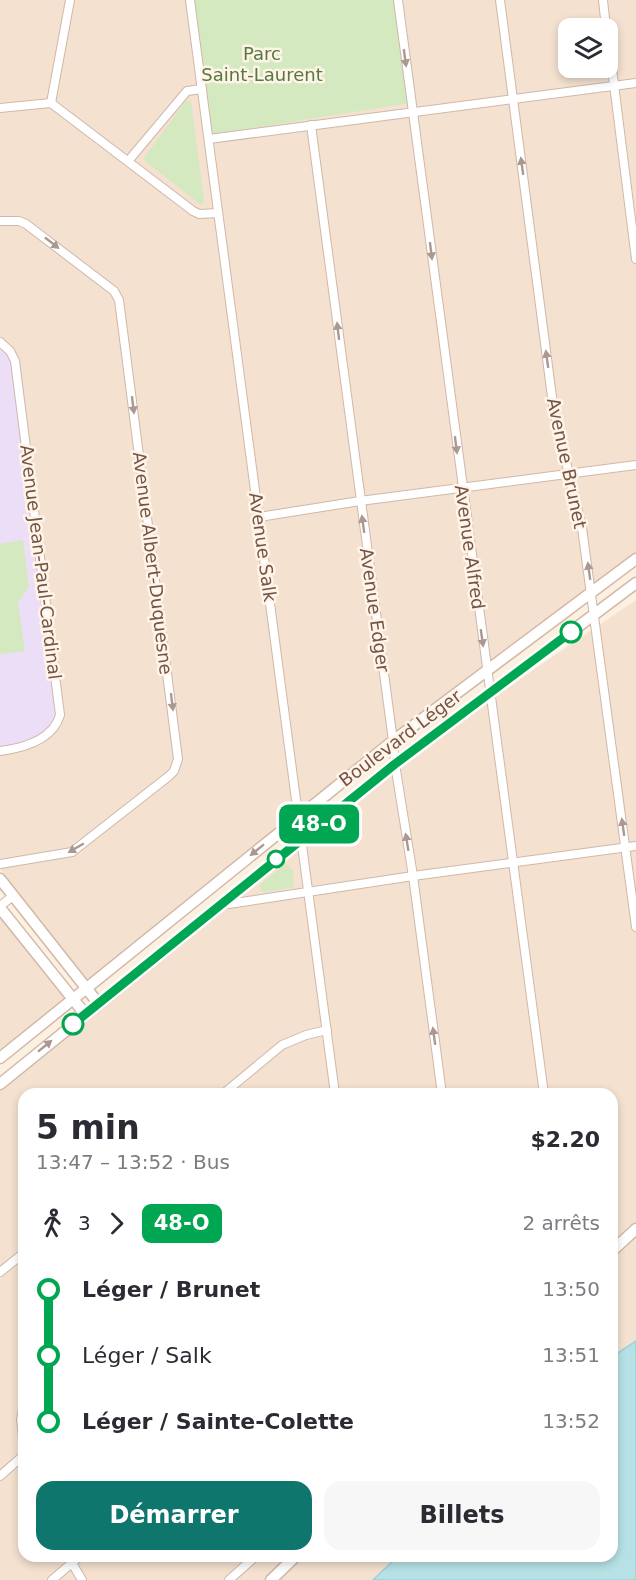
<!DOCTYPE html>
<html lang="fr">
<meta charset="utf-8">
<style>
:root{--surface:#fff;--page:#f7f7f7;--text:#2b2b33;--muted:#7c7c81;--accent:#0f766e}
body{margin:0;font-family:"DejaVu Sans",sans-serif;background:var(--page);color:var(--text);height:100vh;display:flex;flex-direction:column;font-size:22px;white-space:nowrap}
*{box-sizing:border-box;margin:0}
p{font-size:20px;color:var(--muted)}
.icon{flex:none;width:33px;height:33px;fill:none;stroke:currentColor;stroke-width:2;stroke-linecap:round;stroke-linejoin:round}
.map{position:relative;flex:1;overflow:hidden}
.sheet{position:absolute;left:18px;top:1088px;width:600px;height:474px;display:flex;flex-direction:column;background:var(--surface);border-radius:18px;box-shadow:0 3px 9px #0003}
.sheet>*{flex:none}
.badge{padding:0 12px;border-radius:9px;font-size:21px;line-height:39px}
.fabs{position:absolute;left:558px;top:18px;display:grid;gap:12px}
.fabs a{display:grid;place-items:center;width:60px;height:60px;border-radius:12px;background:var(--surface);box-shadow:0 3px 9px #0003;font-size:30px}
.map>.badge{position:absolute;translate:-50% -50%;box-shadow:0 0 0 3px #fff}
.legs{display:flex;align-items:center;gap:9px;height:66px;padding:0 18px;font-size:20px}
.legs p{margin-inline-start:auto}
.summary{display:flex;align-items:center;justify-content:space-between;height:102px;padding:0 18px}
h1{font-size:33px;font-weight:700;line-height:45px}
.button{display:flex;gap:12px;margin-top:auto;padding:12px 18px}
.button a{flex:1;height:69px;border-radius:18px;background:var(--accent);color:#fff;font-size:24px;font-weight:700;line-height:69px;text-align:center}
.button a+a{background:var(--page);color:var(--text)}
ul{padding:0 18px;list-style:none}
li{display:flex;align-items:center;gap:21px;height:66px;font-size:22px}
li i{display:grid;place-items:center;width:9px;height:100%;margin:0 8px;background:currentColor}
li i::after{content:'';width:15px;height:15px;margin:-8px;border:4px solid;border-radius:50%;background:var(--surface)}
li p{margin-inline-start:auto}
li:first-child i{background:linear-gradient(#0000 50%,currentColor 0)}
li:last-child i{background:linear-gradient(currentColor 50%,#0000 0)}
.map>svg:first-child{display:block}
</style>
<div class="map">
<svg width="636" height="1580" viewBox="0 0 636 1580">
<rect width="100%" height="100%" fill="#fcf0e1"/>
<g fill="#f4e1d0" fill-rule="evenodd">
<path d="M0,0H636V558L393,741L86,988L0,869ZM568,28H608V68H568Z"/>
<path d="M636,600V1340L612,1357V1094H24V1556H398L373,1580H0V1084L395,764Z"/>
<path d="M0,908L73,998L0,1058Z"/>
</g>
<path fill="#eddef8" d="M0,335L15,361L58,722L12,750L0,751Z"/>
<g fill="#d4e9c0">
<path d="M191,0H396L410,103L208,135Z"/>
<path d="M186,101L191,102L204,201L201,205L143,159Z"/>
<path d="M23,540L29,586L18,603L25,651L0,654V544Z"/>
<path d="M287,865L293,870L294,887L264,892L261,891L260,886L261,884L283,866Z"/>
</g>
<path fill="#b6e2e5" stroke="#9cd2d7" stroke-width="1.5" d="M636,1341V1580H373L398,1556H612V1357Z"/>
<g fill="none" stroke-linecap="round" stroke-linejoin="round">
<defs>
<g id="street">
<path d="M190,0L335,1094"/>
<path d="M398,0L544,1094"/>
<path d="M500,0L554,412L582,528L636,927"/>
<path d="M603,0L606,28"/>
<path d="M608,37L636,259"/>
<path d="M51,103L70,0"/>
<path d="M0,108L51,103L193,211L199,214L218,213"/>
<path d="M311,125L393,741L395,764L413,876L442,1094"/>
<path d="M209,139L636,83"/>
<path d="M129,160L187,91L202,89"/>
<path d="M0,221H19L26,224L114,291L119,300L178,759L174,771L169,776L72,852L0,864"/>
<path d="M0,342L10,351L15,361L60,715C53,740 23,748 0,751"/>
<path d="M259,517L360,501L636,465"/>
<path d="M222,905L413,876L636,846"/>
<path d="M0,906L13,896"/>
<path d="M223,1094L282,1045L306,1035L327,1030"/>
<path d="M0,1272L24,1253"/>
<path d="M24,1403L21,1420L24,1445"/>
<path d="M0,1476L24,1455"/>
<path d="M72,1563L82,1580"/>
<path d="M52,1580L80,1556"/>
<path d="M229,1580L256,1556"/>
</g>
<g id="secondary">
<path d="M0,879L98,1003"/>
<path d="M0,908L85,1014"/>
<path d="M0,1058L393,741L636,559"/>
<path d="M0,1084L395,764L636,583"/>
<path d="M612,1251L636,1229"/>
<path d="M271,1580L296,1556"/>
</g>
</defs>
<use href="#street" stroke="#cfb8ab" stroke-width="10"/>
<use href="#secondary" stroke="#d2b8a8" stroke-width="13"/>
<use href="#street" stroke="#fff" stroke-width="8"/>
<use href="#secondary" stroke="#fff" stroke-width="10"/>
</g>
<defs><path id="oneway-solid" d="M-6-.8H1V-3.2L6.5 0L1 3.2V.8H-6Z" transform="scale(1.5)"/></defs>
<g fill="#ab9891">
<use href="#oneway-solid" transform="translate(405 58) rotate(82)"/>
<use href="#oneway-solid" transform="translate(522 166) rotate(-98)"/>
<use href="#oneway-solid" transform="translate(52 243) rotate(38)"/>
<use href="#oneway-solid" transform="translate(431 251) rotate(83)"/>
<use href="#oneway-solid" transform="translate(338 331) rotate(-97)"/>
<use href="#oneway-solid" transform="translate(547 359) rotate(-98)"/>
<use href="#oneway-solid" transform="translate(133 405) rotate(83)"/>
<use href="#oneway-solid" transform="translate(456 445) rotate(83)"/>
<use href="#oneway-solid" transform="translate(363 524) rotate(-98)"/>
<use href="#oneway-solid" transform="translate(589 571) rotate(-98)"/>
<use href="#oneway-solid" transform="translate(482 638) rotate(82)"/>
<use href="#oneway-solid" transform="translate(172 702) rotate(83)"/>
<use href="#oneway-solid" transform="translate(623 827) rotate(-98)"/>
<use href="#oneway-solid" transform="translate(407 842) rotate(-99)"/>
<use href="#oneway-solid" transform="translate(76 848) rotate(150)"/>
<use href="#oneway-solid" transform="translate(257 850) rotate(141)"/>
<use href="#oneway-solid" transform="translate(434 1036) rotate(-98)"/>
<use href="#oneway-solid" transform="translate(45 1046) rotate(-39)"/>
</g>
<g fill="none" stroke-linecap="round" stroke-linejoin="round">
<defs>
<path id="line-1" d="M73,1024L395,764L571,632"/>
</defs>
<use href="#line-1" stroke="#fff" stroke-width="14"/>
<use href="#line-1" stroke="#00a651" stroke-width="9"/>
</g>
<g fill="#fff" stroke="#00a651" stroke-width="3">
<circle cx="571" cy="632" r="10"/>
<circle cx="276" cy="859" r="8"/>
<circle cx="73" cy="1024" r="10"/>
</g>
<g text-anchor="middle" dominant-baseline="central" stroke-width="5" stroke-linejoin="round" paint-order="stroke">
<g font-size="18" fill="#557941" stroke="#fff4e7">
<text x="262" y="53">Parc<tspan x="262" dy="21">Saint-Laurent</tspan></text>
</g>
<g font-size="18" fill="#735448" stroke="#fff4e7">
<text transform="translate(567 463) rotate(78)">Avenue Brunet</text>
<text transform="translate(263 547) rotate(82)">Avenue Salk</text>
<text transform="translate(470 547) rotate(82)">Avenue Alfred</text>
<text transform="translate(41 562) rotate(83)">Avenue Jean-Paul-Cardinal</text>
<text transform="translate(153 563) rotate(83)">Avenue Albert-Duquesne</text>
<text transform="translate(375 610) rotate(82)">Avenue Edger</text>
<text transform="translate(400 738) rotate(-37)">Boulevard Léger</text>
</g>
</g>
</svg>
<div class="fabs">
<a><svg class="icon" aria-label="layers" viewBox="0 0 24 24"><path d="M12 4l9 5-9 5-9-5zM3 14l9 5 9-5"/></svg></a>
</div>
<b class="badge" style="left:319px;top:824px;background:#00a651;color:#fff">48-O</b>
<section class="sheet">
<div class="summary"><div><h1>5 min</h1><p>13:47 – 13:52 · Bus</p></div><b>$2.20</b></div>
<div class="legs"><svg class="icon" aria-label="walk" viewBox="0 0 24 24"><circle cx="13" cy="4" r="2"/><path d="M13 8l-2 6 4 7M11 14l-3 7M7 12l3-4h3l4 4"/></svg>3<svg class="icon" aria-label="forward" viewBox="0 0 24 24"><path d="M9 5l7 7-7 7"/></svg><b class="badge" style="background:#00a651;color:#fff">48-O</b><p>2 arrêts</p></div>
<ul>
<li><i style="color:#00a651"></i><b>Léger / Brunet</b><p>13:50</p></li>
<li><i style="color:#00a651"></i><span>Léger / Salk</span><p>13:51</p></li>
<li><i style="color:#00a651"></i><b>Léger / Sainte-Colette</b><p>13:52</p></li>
</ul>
<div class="button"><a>Démarrer</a><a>Billets</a></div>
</section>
</div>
